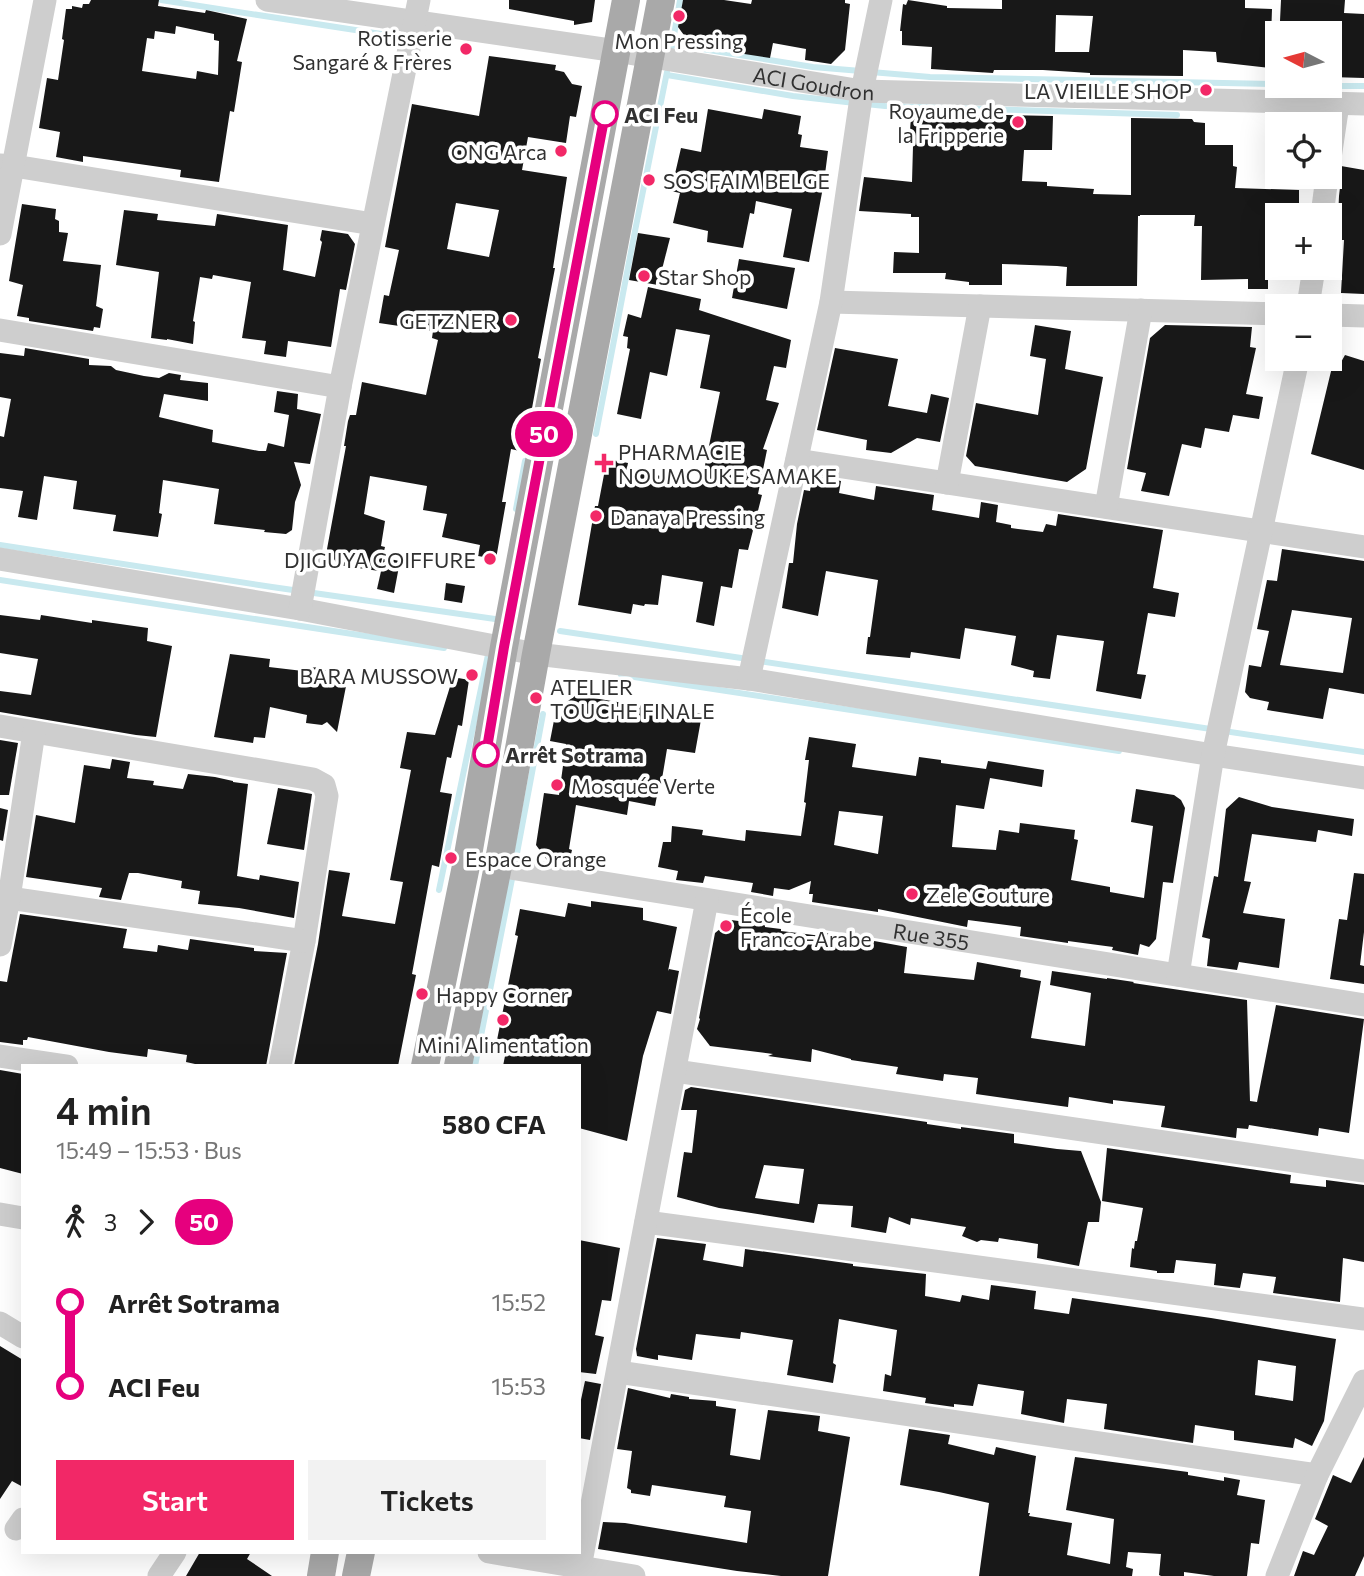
<!DOCTYPE html>
<meta charset="utf-8">
<style>
:root{--surface:#fff;--page:#f2f2f2;--text:#222;--muted:#767676;--accent:#f22867}
body{margin:0;font-family:Commissioner,sans-serif;background:var(--page);color:var(--text);height:100vh;display:flex;flex-direction:column;font-size:26px;white-space:nowrap}
*{box-sizing:border-box;margin:0}
p{font-size:23px;color:var(--muted)}
.icon{flex:none;width:38px;height:38px;fill:none;stroke:currentColor;stroke-width:2;stroke-linecap:round;stroke-linejoin:round}
.map{position:relative;flex:1;overflow:hidden}
.sheet{position:absolute;left:21px;top:1064px;width:560px;height:490px;display:flex;flex-direction:column;background:var(--surface);border-radius:0px;box-shadow:0 7px 28px #0002}
.sheet>*{flex:none}
.badge{padding:0 14px;border-radius:23px;font-size:24px;line-height:46px}
.needle{width:46px;rotate:276deg}
.controls{position:absolute;left:1265px;top:21px;display:grid;gap:14px}
.controls a{display:grid;place-items:center;width:77px;height:77px;border-radius:0px;background:var(--surface);box-shadow:0 7px 28px #0002;font-size:35px}
.map>.badge{position:absolute;translate:-50% -50%;box-shadow:0 0 0 4px #fff}
.legs{display:flex;align-items:center;gap:10px;height:77px;padding:0 35px;font-size:23px}
.legs p{margin-inline-start:auto}
.summary{display:flex;align-items:center;justify-content:space-between;height:119px;padding:0 35px}
h1{font-size:38px;font-weight:600;line-height:52px}
.button{display:flex;gap:14px;margin-top:auto;padding:14px 35px}
.button a{flex:1;height:80px;border-radius:0px;background:var(--accent);color:#fff;font-size:28px;font-weight:600;line-height:80px;text-align:center}
.button a+a{background:var(--page);color:var(--text)}
ul{padding:0 35px;list-style:none}
li{display:flex;align-items:center;gap:24px;height:84px;font-size:26px}
li i{display:grid;place-items:center;width:10px;height:100%;margin:0 9px;background:currentColor}
li i::after{content:'';width:18px;height:18px;margin:-9px;border:5px solid;border-radius:50%;background:var(--surface)}
li p{margin-inline-start:auto}
li:first-child i{background:linear-gradient(#0000 50%,currentColor 0)}
li:last-child i{background:linear-gradient(currentColor 50%,#0000 0)}
.map>svg:first-child{display:block}
</style>
<div class="map">
<svg width="1364" height="1576" viewBox="0 0 1364 1576">
<rect width="100%" height="100%" fill="#fff"/>
<g fill="none" stroke-linecap="round" stroke-linejoin="round">
<g stroke="#c9e9ef" stroke-width="6">
<path d="M161,0L407,38"/>
<path d="M672,44L813,67L861,71"/>
<path d="M672,47L680,0"/>
<path d="M871,72L930,77L1278,84"/>
<path d="M667,75L793,96L855,103"/>
<path d="M1330,86H1364"/>
<path d="M866,104L885,106L1177,115"/>
<path d="M596,434L635,231L667,72"/>
<path d="M516,509L525,461"/>
<path d="M0,545L272,587L495,619"/>
<path d="M0,580L444,648"/>
<path d="M560,631L748,659"/>
<path d="M759,661L1364,752"/>
<path d="M621,675L1119,751"/>
<path d="M515,864L543,714"/>
<path d="M439,890L489,650"/>
<path d="M475,1066L513,874"/>
</g>
</g>
<g fill="#181818" fill-rule="evenodd">
<path d="M91,0H159L158,6L205,13L206,10L247,19L237,61L242,62L234,112L230,111L219,182L180,177L181,170L83,156V162L56,157L60,132L39,128L47,78L58,80L64,40L62,39L66,9H72V6L82,8L83,4H89ZM176,26L214,34V40L219,41L218,75L197,71L196,79L142,71L147,38L154,39L155,31L175,34Z"/>
<path d="M509,0H595L592,22L574,25V21L509,9Z"/>
<path d="M683,0H724L751,4L752,0H845V3L850,4L845,50L831,64L805,60L806,49L773,43L770,58L692,46L678,27Z"/>
<path d="M908,0L947,6V8L1002,9V0H1245V8L1272,9L1270,68L1217,62L1216,52L1183,50V76L1090,75V73L1043,70H994L993,73L931,69L932,47L902,45V31H900L903,4L906,5ZM1056,15L1093,16L1089,52H1055Z"/>
<path d="M1281,0H1345L1344,13L1364,14V78L1330,77V33H1311V22L1280,21Z"/>
<path d="M489,56L556,65L555,70L564,72L572,84L582,86L576,117L570,116L566,143L528,137L522,170L567,177L553,268H555L538,358L541,359L524,452L511,449L502,502H506L496,559L478,556L480,545L442,537L447,514L423,510L427,486L370,476L364,514L385,521L381,546L385,547L379,571L338,565L327,549L346,446H344L348,421L350,415H356L362,382L426,395L438,340L432,338L433,331L379,323L384,295L389,296L399,250L385,247L412,104L479,116ZM456,203L499,210L489,257L447,249Z"/>
<path d="M708,109L762,119L764,109L801,116L798,134L802,135L800,147L828,151L824,182L809,262L783,257L792,209L756,201L754,214L750,213L743,248L707,242L708,231L673,223L680,193L671,191L681,148L701,152Z"/>
<path d="M961,114L1053,116L1052,150H1024L1022,181L1047,182V186L1094,189L1093,194L1131,195V118L1192,119L1194,122L1205,123V145H1233V166L1237,167L1235,188L1299,190V212H1297V215H1278L1277,263H1268V289H1248V279L1201,280L1202,226H1194L1195,215H1140V216H1138L1137,286H1066L1067,267L1057,266L1002,264V285H969V282L945,279L946,273H893L894,252L919,253V217H911V214L859,211L864,177L912,182L913,146H909L911,116L961,117Z"/>
<path d="M1341,166L1364,170V294L1341,293L1344,240H1337L1339,196L1341,179L1339,168Z"/>
<path d="M22,204L56,209L55,219L59,221V232L68,233L63,261L101,265L96,306L103,309L100,328L94,327L93,331L29,321V318L17,316L23,285L9,281Z"/>
<path d="M124,210L158,214L157,220L215,226L217,214L288,225L283,270L315,277L322,242L320,240L322,230L348,234L355,244L346,290L340,289L331,347L288,341L286,357L264,354L266,341L242,338L251,282L213,275L212,279L200,277L193,321L195,322L193,344L167,339V340L151,338L159,272L116,265Z"/>
<path d="M638,233L670,238L658,285L629,280Z"/>
<path d="M739,259L795,268L787,309L732,298Z"/>
<path d="M648,287L701,299L699,310L791,340L786,368L774,366L766,400L779,403L763,449L767,450L758,494L762,495L748,550L739,549L732,588L721,586L714,626L696,622L703,582L662,575L658,605L645,604L644,606L633,604L631,614L578,605L595,506H598L607,459L628,463L627,468L669,478V480L701,485L720,392L700,388L710,335L676,329L667,376L650,372L641,419L617,414L630,349L627,348L628,337L623,336L628,314L641,318Z"/>
<path d="M1035,325L1071,331L1065,369L1103,377L1086,469L1067,482L975,466L966,456L976,403L1038,415L1046,359L1030,356Z"/>
<path d="M1165,325L1252,327L1250,347L1256,348L1246,394L1263,397L1259,419L1233,415L1229,432L1205,428L1201,448L1182,444L1169,496L1141,491L1146,473L1127,469L1150,338Z"/>
<path d="M25,348L89,359V365L111,366L116,370L144,376L159,378L169,373L181,375L180,380L208,383V401L164,394L159,417L213,430L212,442L259,451H266L268,443L284,447L289,415L274,412L277,391L298,394L297,409L321,414L310,464L294,462L301,485L295,502L292,530L286,534L264,532L265,530L214,524L219,489L163,480L159,513L162,514L158,537L113,531L116,515L73,509L77,481L44,476L37,520L18,517L23,491L0,488V436L4,437L11,399L0,397V353L24,356Z"/>
<path d="M835,348L898,359L888,406L927,413L931,394L949,398L940,442L917,438L891,453L866,450L867,440L817,430Z"/>
<path d="M1345,355L1364,361V470L1311,454L1333,363L1340,364Z"/>
<path d="M812,476L841,481L839,493L874,500L876,486L934,495L932,510L979,518L981,502L998,505L996,522L1011,525V528L1043,532L1046,524L1056,526L1058,514L1163,530L1153,588L1179,593L1175,617L1148,613L1137,674L1146,675L1141,699L1096,691L1104,641L1057,635L1050,679L1033,677L1034,671L1011,665L1016,636L965,628L960,659L911,652L910,658L866,654L868,637H870L878,580L826,571L818,616L782,608L789,563H793L797,524L804,490L810,491Z"/>
<path d="M1282,549L1364,561V694L1329,688L1323,719L1267,710L1269,702L1250,698L1245,692L1249,665L1261,667L1269,631L1257,629L1267,580L1277,581ZM1292,610L1352,618L1343,673L1280,665Z"/>
<path d="M384,558L400,561L394,593L377,589Z"/>
<path d="M446,583L465,586L462,603L444,600Z"/>
<path d="M0,615L40,620L41,615L92,623V620L148,628L147,641L172,646L156,737L136,735L0,712V691L31,695L38,659L0,653Z"/>
<path d="M230,654L270,659L269,667L303,671L304,668L322,667L325,670L334,671L337,673L349,671L337,732L327,722L322,725L306,723L307,715L270,707L265,738L254,737L253,743L214,737Z"/>
<path d="M453,677L469,680L462,726L458,725L451,758L447,757L440,792L452,794L439,867L432,865L412,974L416,975L398,1066H294L318,944L329,870L350,873L342,916L395,924L403,882L390,880L411,770L400,768L407,732L435,735Z"/>
<path d="M576,695L635,705L681,709V711L702,714L695,753L667,749L661,785H659L655,806L629,801L627,815L576,805L569,849L572,850L569,863L547,860L536,845L544,793L559,795L566,744L550,741L556,710Z"/>
<path d="M809,737L856,744L852,767L916,776L919,757L941,760V763L986,769L988,761L1044,770L1042,787L990,778L984,809L956,805L952,847L996,850L999,830L1019,833L1020,823L1075,830L1074,839L1078,840L1071,880L1110,887V892L1144,898L1153,826L1131,822L1136,789L1174,795L1181,800L1185,808L1173,883L1163,882L1156,939L1149,947L1140,944L1138,955L1112,950L1113,947L1068,941V943L1020,936L1021,927L968,920L967,927L878,909V912L812,902L813,894H809L811,881L789,890L774,888L773,896L751,892L753,883L705,876L703,883L676,880L678,871L658,867L663,842H671L672,826L703,830L702,835L745,841L746,830L801,836L806,803L804,802L809,760H805ZM839,811L883,816L878,854L834,845Z"/>
<path d="M0,740L18,743L9,795H0Z"/>
<path d="M112,759L130,762L127,778L154,781L153,785L183,789L188,774L215,777L233,781V782L248,784L237,876L259,880L260,875L299,882L294,918L239,908L198,904L200,891L181,888L182,881L138,873H129L121,900L99,897L102,888L26,877L36,815L75,823L84,765L110,769Z"/>
<path d="M278,788L312,794L304,850L267,844Z"/>
<path d="M1239,797L1272,807L1354,819L1352,836L1318,830L1316,842L1252,834L1244,881L1251,882L1243,913L1285,919L1279,968L1239,962L1237,970L1207,966L1210,939L1202,937L1214,876L1218,877L1226,809Z"/>
<path d="M0,808L8,810L3,841L0,840Z"/>
<path d="M1354,873L1364,874V932L1360,965L1364,966V984L1330,979L1339,919L1347,920Z"/>
<path d="M591,901L643,908V920L677,927L668,971L669,969L679,971L671,1014L657,1011L643,1056L627,1141L579,1128V1066H503L508,1041L497,1040L518,936L515,935L520,909L565,917L568,903L591,907Z"/>
<path d="M20,914L127,929L123,948L157,952L158,945L188,950L190,939L254,948V951L287,953L266,1066H204L186,1062L187,1055L148,1049L147,1057L109,1052L28,1037L27,1040H23V1045L0,1042V981L7,982Z"/>
<path d="M731,920L746,922V920L765,923V927L781,929V931L822,936V933L836,934L907,947L904,973L974,980L977,962L1021,970L1020,977L1041,981L1031,1038L1085,1046L1091,993L1050,985L1052,971L1107,979V978L1134,982L1133,983L1247,1000L1250,1101L1257,1102L1276,1005L1364,1019L1349,1133L1319,1128L1318,1136L1249,1125L1248,1129L1237,1128L1236,1138L1161,1127L1165,1106L1113,1100V1104L1069,1097L1068,1107L976,1094L978,1078L944,1074L943,1081L896,1074L898,1067L851,1060V1059L812,1049L811,1062L768,1056L773,1054L710,1046L697,1029L700,1019L699,1018L715,933Z"/>
<path d="M0,1070L23,1074V1174L0,1168Z"/>
<path d="M691,1087L927,1122V1124L961,1129V1127L1014,1134V1143L1057,1149L1081,1151L1101,1202L1099,1222H1088L1079,1266L1037,1258L1038,1244L999,1238L998,1242L981,1240L977,1242L962,1236L966,1227L911,1218L910,1225L889,1217L886,1233L851,1227L853,1206L818,1204L814,1223L719,1208L677,1197L684,1152L692,1153L697,1110H681L685,1090ZM764,1165L804,1169L799,1204L755,1198Z"/>
<path d="M1107,1148L1291,1175L1290,1183L1326,1187V1180L1364,1185V1262L1343,1258L1340,1302L1273,1293L1276,1277L1243,1273L1240,1288L1214,1285L1216,1264L1176,1260L1174,1273H1157V1271L1130,1267L1132,1248L1134,1249L1135,1241H1137L1143,1208L1102,1201Z"/>
<path d="M657,1238L706,1244L703,1260L743,1267L745,1249L853,1264V1266L926,1274L925,1296L960,1302L962,1295L989,1300L991,1285L1036,1291L1034,1309L1069,1314L1072,1298L1211,1318L1336,1339L1324,1421L1312,1446L1295,1438L1293,1448L1234,1440V1431L1195,1425L1193,1443L1104,1429L1107,1404L1067,1399L1064,1423L1021,1414L1024,1391L978,1384L973,1406L954,1404V1407L925,1403L926,1398L883,1391L885,1374L891,1376L897,1330L839,1319L833,1363L836,1365L833,1383L787,1375L793,1340L741,1332L740,1339L696,1334L692,1360L658,1355V1360L637,1356L636,1349ZM1258,1360L1296,1366L1293,1401L1255,1395Z"/>
<path d="M579,1240L620,1248L611,1301L602,1300L595,1335L604,1337L596,1374L579,1372Z"/>
<path d="M0,1346L23,1360V1487L12,1481L0,1499Z"/>
<path d="M585,1381L601,1384L590,1440L579,1438V1409Z"/>
<path d="M628,1388L670,1398L671,1394L689,1397V1399L716,1401V1406L736,1409L730,1455L760,1460L768,1410L820,1416L818,1431L850,1437L828,1576H781L737,1571L598,1549L603,1522L625,1523L747,1543L751,1511L724,1507L726,1496L652,1485L650,1496L631,1493V1490L627,1488L632,1451L617,1449Z"/>
<path d="M909,1429L950,1435L948,1444L994,1455L996,1447L1036,1456L1028,1513H1030L1029,1516L1072,1523L1067,1555L1110,1564L1114,1519L1066,1510L1075,1457L1188,1472V1475L1224,1481V1477L1240,1480L1237,1495L1265,1500L1259,1544L1251,1543L1247,1576H1214L1184,1572V1576H1161L1159,1575L1161,1554L1128,1552L1126,1567L1133,1569L1132,1576H979L989,1503L939,1492L900,1485Z"/>
<path d="M1364,1457V1556L1355,1576H1294L1303,1551L1314,1555L1328,1526L1315,1519L1333,1475L1351,1483Z"/>
<path d="M200,1552H251L247,1559L272,1576H186Z"/>
</g>
<g fill="none" stroke-linecap="round" stroke-linejoin="round">
<g stroke="#cecece" stroke-width="23">
<path id="s1" d="M267,0L617,51L862,91L1364,104"/>
<path d="M1330,158L1338,104"/>
<path d="M0,165L14,166L373,224"/>
<path d="M1322,215L1327,177"/>
<path d="M0,234L45,0"/>
<path d="M831,302L1278,314"/>
<path d="M1308,306L1314,268"/>
<path d="M1330,315L1364,316"/>
<path d="M0,330L340,387"/>
<path d="M797,460L1364,547"/>
<path d="M947,483L980,306"/>
<path d="M1106,507L1141,310"/>
<path d="M0,559L300,609L536,654L749,679L1213,755L1364,778"/>
<path d="M300,609L340,387L419,0"/>
<path d="M749,679L831,302L862,91L881,0"/>
<path d="M0,726L313,779L324,785L327,796L304,941L280,1066"/>
<path id="s2" d="M498,866L1364,1005"/>
<path d="M9,898L304,941"/>
<path d="M0,945L9,898L34,732"/>
<path d="M1178,975L1213,755L1298,359"/>
<path d="M0,1056L67,1066"/>
<path d="M675,1071L1364,1171"/>
<path d="M0,1214L23,1218"/>
<path d="M646,1222L1364,1319"/>
<path d="M0,1323L23,1337"/>
<path d="M618,1372L1317,1475"/>
<path d="M16,1529L23,1519"/>
<path d="M489,1552L634,1576"/>
<path d="M580,1567L707,900"/>
<path d="M159,1576L175,1552"/>
<path d="M1277,1576L1317,1475L1364,1381"/>
</g>
<g stroke="#a9a9a9" stroke-width="28">
<path d="M425,1066L467,861L504,647L626,0"/>
<path d="M458,1066L498,866L536,654L661,0"/>
<path d="M321,1576L325,1552"/>
<path d="M356,1576L361,1552"/>
</g>
</g>
<g fill="none" stroke-linecap="round" stroke-linejoin="round">
<defs>
<path id="line-1" d="M486,754L504,647L605,114"/>
</defs>
<use href="#line-1" stroke="#fff" stroke-width="16"/>
<use href="#line-1" stroke="#e6007e" stroke-width="10"/>
</g>
<g fill="#f22867" stroke="#fff" stroke-width="2.5">
<circle cx="679" cy="16" r="7"/>
<circle cx="466" cy="49" r="7"/>
<circle cx="1206" cy="90" r="7"/>
<circle cx="1018" cy="122" r="7"/>
<circle cx="561" cy="151" r="7"/>
<circle cx="649" cy="180" r="7"/>
<circle cx="644" cy="276" r="7"/>
<circle cx="511" cy="320" r="7"/>
<path d="M600.5 452.5h7v7h7v7h-7v7h-7v-7h-7v-7h7z"/>
<circle cx="596" cy="516" r="7"/>
<circle cx="490" cy="559" r="7"/>
<circle cx="472" cy="675" r="7"/>
<circle cx="536" cy="698" r="7"/>
<circle cx="557" cy="785" r="7"/>
<circle cx="451" cy="858" r="7"/>
<circle cx="912" cy="894" r="7"/>
<circle cx="726" cy="926" r="7"/>
<circle cx="422" cy="994" r="7"/>
<circle cx="503" cy="1020" r="7"/>
</g>
<g fill="#fff" stroke="#e6007e" stroke-width="3.5">
<circle cx="605" cy="114" r="12"/>
<circle cx="486" cy="754" r="12"/>
</g>
<g text-anchor="middle" dominant-baseline="central" stroke-width="7" stroke-linejoin="round" paint-order="stroke">
<g font-size="21" fill="#313131" stroke="#fff" text-anchor="start">
<text x="452" y="37" text-anchor="end">Rotisserie<tspan x="452" dy="24">Sangaré &amp; Frères</tspan></text>
<text x="679" y="40" text-anchor="middle">Mon Pressing</text>
<text x="1192" y="90" text-anchor="end">LA VIEILLE SHOP</text>
<text x="1004" y="110" text-anchor="end">Royaume de<tspan x="1004" dy="24">la Fripperie</tspan></text>
<text x="547" y="151" text-anchor="end">ONG Arca</text>
<text x="663" y="180">SOS FAIM BELGE</text>
<text x="658" y="276">Star Shop</text>
<text x="497" y="320" text-anchor="end">GETZNER</text>
<text x="618" y="451">PHARMACIE<tspan x="618" dy="24">NOUMOUKE SAMAKE</tspan></text>
<text x="610" y="516">Danaya Pressing</text>
<text x="476" y="559" text-anchor="end">DJIGUYA COIFFURE</text>
<text x="458" y="675" text-anchor="end">BARA MUSSOW</text>
<text x="550" y="686">ATELIER<tspan x="550" dy="24">TOUCHE FINALE</tspan></text>
<text x="571" y="785">Mosquée Verte</text>
<text x="465" y="858">Espace Orange</text>
<text x="926" y="894">Zele Couture</text>
<text x="740" y="914">École<tspan x="740" dy="24">Franco-Arabe</tspan></text>
<text x="436" y="994">Happy Corner</text>
<text x="503" y="1044" text-anchor="middle">Mini Alimentation</text>
</g>
<g font-size="21" fill="#313131" stroke="#fff">
<text stroke="none"><textPath href="#s1" startOffset="553">ACI Goudron</textPath></text>
<text stroke="none"><textPath href="#s2" startOffset="439">Rue 355</textPath></text>
</g>
<g font-size="21" font-weight="bold" fill="#313131" stroke="#fff" text-anchor="start">
<text x="624" y="114">ACI Feu</text>
<text x="505" y="754">Arrêt Sotrama</text>
</g>
</g>
</svg>
<div class="controls">
<a><svg class="needle" viewBox="-14 -14 28 28"><path d="M0-13l5 13h-10z" fill="#e53935"/><path d="M0 13l5-13h-10z" fill="#767676"/></svg></a>
<a><svg class="icon" aria-label="locate" viewBox="0 0 24 24"><circle cx="12" cy="12" r="6"/><path d="M12 2v4M12 18v4M2 12h4M18 12h4"/></svg></a>
<a>+</a>
<a>−</a>
</div>
<b class="badge" style="left:544px;top:434px;background:#e6007e;color:#fff">50</b>
<section class="sheet">
<div class="summary"><div><h1>4 min</h1><p>15:49 – 15:53 · Bus</p></div><b>580 CFA</b></div>
<div class="legs"><svg class="icon" aria-label="walk" viewBox="0 0 24 24"><circle cx="13" cy="4" r="2"/><path d="M13 8l-2 6 4 7M11 14l-3 7M7 12l3-4h3l4 4"/></svg>3<svg class="icon" aria-label="forward" viewBox="0 0 24 24"><path d="M9 5l7 7-7 7"/></svg><b class="badge" style="background:#e6007e;color:#fff">50</b></div>
<ul>
<li><i style="color:#e6007e"></i><b>Arrêt Sotrama</b><p>15:52</p></li>
<li><i style="color:#e6007e"></i><b>ACI Feu</b><p>15:53</p></li>
</ul>
<div class="button"><a>Start</a><a>Tickets</a></div>
</section>
</div>
